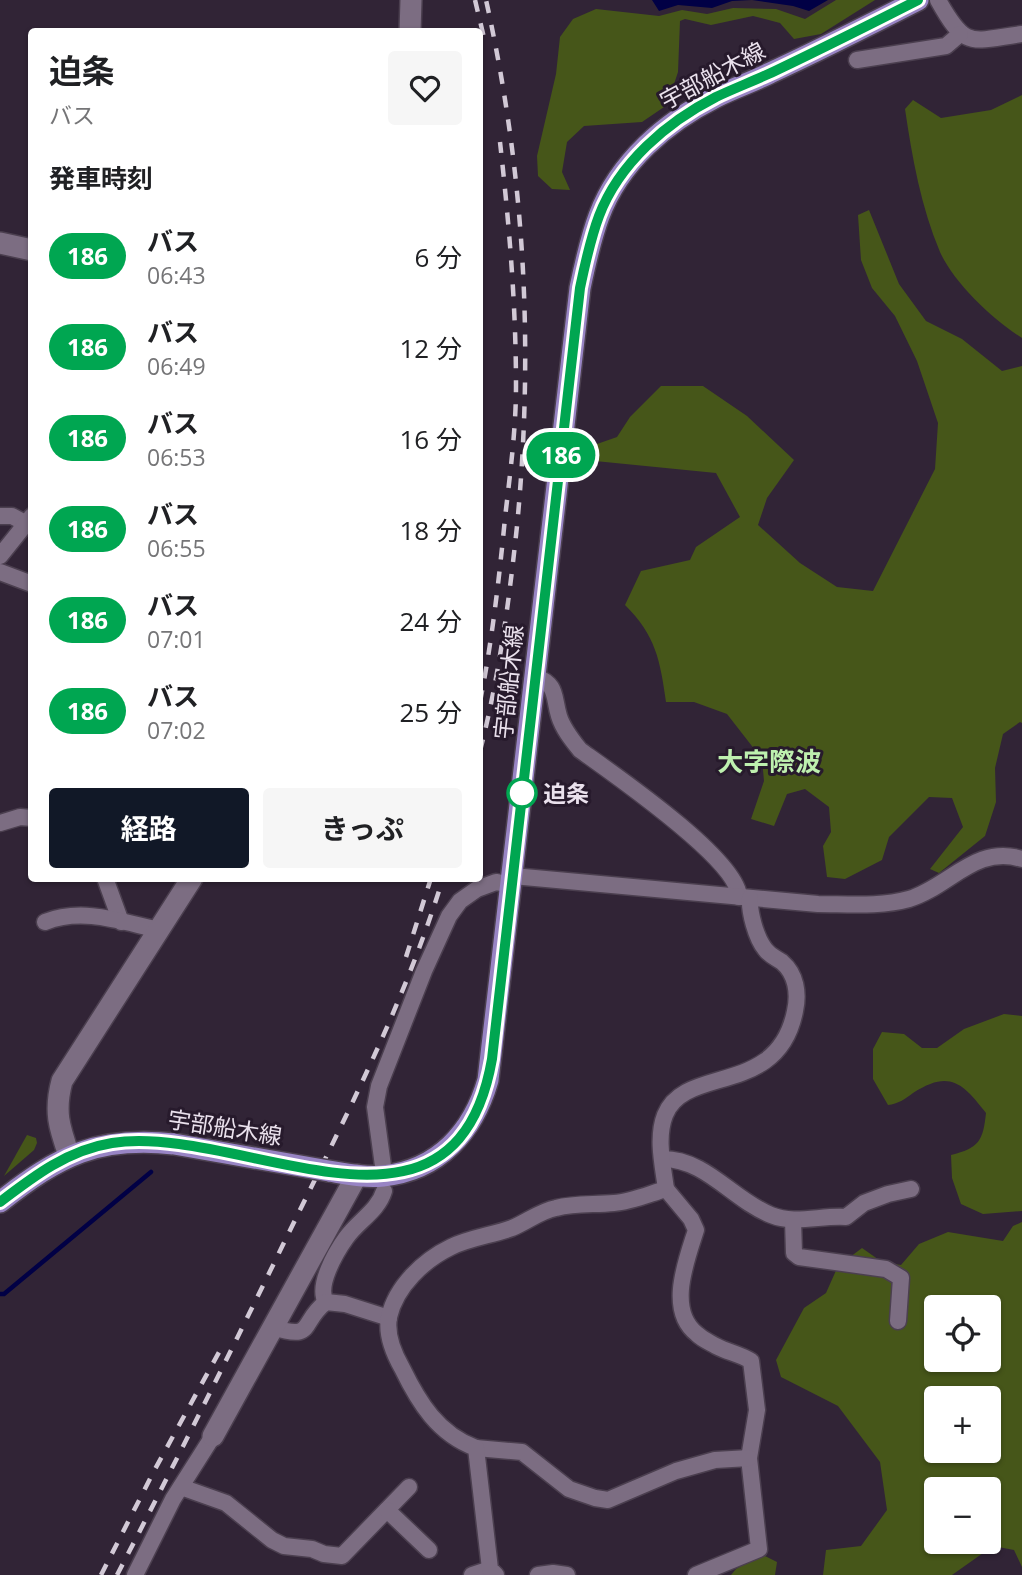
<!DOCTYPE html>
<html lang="ja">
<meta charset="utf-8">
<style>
:root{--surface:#fff;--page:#f6f6f6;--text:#202124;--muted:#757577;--accent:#111827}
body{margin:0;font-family:"Open Sans","Noto Sans JP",sans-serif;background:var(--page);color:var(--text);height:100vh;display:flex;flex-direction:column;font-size:26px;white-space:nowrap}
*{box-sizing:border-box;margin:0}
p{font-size:23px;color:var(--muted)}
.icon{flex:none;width:38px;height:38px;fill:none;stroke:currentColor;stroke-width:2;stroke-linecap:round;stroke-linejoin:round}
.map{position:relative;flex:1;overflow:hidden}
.sheet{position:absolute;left:28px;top:28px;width:455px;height:854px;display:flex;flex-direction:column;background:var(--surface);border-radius:7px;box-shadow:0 2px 5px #0004}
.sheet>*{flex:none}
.badge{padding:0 14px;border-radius:23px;font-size:24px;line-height:46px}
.controls{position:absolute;left:924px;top:1295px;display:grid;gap:14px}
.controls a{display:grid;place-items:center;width:77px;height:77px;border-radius:7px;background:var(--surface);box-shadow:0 2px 5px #0004;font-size:35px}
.map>.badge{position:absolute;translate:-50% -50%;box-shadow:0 0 0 4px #fff}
h2{padding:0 21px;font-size:26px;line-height:63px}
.round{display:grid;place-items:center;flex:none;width:74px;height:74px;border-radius:7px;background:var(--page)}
.overview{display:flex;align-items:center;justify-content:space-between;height:119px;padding:0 21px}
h1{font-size:33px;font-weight:700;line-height:52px}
.button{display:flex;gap:14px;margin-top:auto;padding:14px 21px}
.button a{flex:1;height:80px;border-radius:7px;background:var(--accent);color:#fff;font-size:28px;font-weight:700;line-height:80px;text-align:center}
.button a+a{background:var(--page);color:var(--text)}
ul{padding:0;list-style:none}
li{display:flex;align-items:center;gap:21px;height:91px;padding:0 21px}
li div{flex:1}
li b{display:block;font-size:26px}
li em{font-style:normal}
li .badge{min-width:77px;font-weight:700;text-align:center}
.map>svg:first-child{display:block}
</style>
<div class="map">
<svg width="1022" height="1575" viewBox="0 0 1022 1575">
<rect width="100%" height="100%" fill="#312436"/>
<g fill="#465619" fill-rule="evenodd">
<path d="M836,0H875L821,34L794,39L780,23L753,16L711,25L685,19L680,21L678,72L667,105L642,122L584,126L567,142L562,172L570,190L552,189L538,176L537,156L556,74L560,37L573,19L596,9L659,16L682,10L707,14L733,8L776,9L805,19Z"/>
<path d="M1022,95V338C993,320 954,283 940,252C921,207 912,157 905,109L913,100L941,118L991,110Z"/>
<path d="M869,210L899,284L926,321L962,339L1002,371L1022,366V723L1020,722L1003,734L995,768L996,802L985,836L939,873L930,869L963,827L952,798L929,797L889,837L882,860L845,879L827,877L823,846L831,832L829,807L805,789L787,794L774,826L751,819L764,781L762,759L727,714L694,702H666C660,660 656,636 625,605L641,571L690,560L696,547L740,517L716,473L595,461L597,444L617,437L630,417L661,386H703L747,416L794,460L767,498L758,525L800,563L837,587L873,591L935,469L938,423L917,361L895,316L872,288L861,260L858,215Z"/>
<path d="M1004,1014L1022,1016V1211L983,1214L961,1204L952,1178L951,1155C979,1148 983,1141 986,1113C962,1082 949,1070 913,1093C905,1099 898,1104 888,1105L873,1079V1049L882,1032L904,1034L922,1048H937L964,1029Z"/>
<path d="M27,1135L36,1138L37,1143L34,1150L4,1176Z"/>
<path d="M1022,1222V1567L1014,1550L993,1546L952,1575H823L826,1550L861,1546L887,1510L880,1462L838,1406L781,1377L776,1360L804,1308L826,1293L838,1266L862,1248L882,1262L901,1265L919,1244L948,1232L1003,1241L1013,1226ZM936,1307H989V1360H936ZM936,1398H989V1451H936ZM936,1489H989V1542H936Z"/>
<path d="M761,1554L777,1562L775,1575H731L736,1569Z"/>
</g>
<path fill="#010045" d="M652,0H828L809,11L793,6L752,0L732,1L712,8L678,5L659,11Z"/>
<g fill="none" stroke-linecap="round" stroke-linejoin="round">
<path stroke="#010045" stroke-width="4.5" d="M0,1294H4L151,1172"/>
<defs>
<g id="street">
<path d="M938,0C966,50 970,41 1022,34"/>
<path d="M857,60L946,46L960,34"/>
<path d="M0,516H12L25,523"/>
<path d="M0,556L32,516"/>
<path d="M0,572L32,584"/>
<path d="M535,676C558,685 553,696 559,716C563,729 572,740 580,750C612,773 739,860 739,897"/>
<path d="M0,823L20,817L32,818"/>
<path d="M513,876L818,904C847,904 881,907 909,899C949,887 976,844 1022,859"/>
<path d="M105,878L121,922"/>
<path d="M45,922C83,907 122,922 159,930"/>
<path d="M663,1159C706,1159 733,1200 771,1215C795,1225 821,1215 846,1217L864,1203L888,1194L911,1189"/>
<path d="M383,1166L375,1107L379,1086L424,971L449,916L460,901L477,889L496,882L513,885"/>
<path d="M666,1189L691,1219L696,1230C687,1259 666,1310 697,1334C702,1339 709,1342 716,1346C727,1352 740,1354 751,1361L757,1410L749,1458L759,1549L696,1575"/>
<path d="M793,1220L794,1253L799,1257L886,1269L901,1278L898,1321"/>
<path d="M326,1302C316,1286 336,1252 346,1238C358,1221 378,1211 384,1191"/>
<path d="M272,1327C316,1341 299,1323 326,1302L345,1304L389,1318"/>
<path d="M476,1448L522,1452L569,1489L595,1498L608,1500L676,1471L715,1460L749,1458"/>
<path d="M181,1487L226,1503L272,1540L284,1546L312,1549L324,1554L342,1556L409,1487"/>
<path d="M387,1510L429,1550"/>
<path d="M135,1575L173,1499L213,1436"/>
<path d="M472,1575L490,1569"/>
<path d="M496,1575L490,1569L476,1448C438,1434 419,1403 402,1368C394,1354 386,1334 389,1317C396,1286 424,1260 451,1247C469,1238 493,1235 512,1228C527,1222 540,1211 556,1208C575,1203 594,1205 614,1203C631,1202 649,1194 666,1189C663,1166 656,1138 665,1115C685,1064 778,1098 795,1011C799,993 796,974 782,962C776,958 769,955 765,949C756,938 749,912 750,898"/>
<path d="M538,1575L553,1573L567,1575"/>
</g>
<g id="secondary">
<path d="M410,32L411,0"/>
<path d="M0,243L32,250"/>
<path d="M69,1155C59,1127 54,1111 62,1081L192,878"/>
<path d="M213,1436L357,1175"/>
</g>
<g id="primary">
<path d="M329,1171C347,1174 365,1178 383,1176C439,1170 473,1132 488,1080L580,288C585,264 590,240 599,216C619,162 666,122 716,97C734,88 752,82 770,73C820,50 869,25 918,0"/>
<path d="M0,1202C60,1155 97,1136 174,1144"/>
</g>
</defs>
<use href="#street" stroke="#4b3f4f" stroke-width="19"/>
<use href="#secondary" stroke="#4b3f4f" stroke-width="24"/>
<use href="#primary" stroke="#4b3f4f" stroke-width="24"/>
<use href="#street" stroke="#7c6d82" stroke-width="16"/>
<use href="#secondary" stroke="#7c6d82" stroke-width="21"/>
<use href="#primary" stroke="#9884c4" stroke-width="21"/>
<g stroke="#d2c9d6" stroke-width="4.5" stroke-dasharray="12 12" stroke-linecap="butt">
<path d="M475,0L485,42"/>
<path d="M480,702C492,641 499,580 505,518C510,474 516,430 516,386C516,304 509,223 500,142"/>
<path d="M480,751C499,677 509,602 517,526C534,348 525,175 486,0"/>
<path d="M406,957L431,878"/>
<path d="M101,1575L154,1471L224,1343"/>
<path d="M117,1575C179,1456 239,1335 298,1214C352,1104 407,996 443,878"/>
</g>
<defs>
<path id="primary-bridge" d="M174,1144L329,1171"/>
</defs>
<use href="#primary-bridge" stroke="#4b3f4f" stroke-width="24" stroke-linecap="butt"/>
<use href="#primary-bridge" stroke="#9884c4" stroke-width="21"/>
</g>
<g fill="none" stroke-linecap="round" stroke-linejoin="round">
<defs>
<path id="line" d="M0,1202C34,1176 68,1150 112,1143C242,1123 455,1271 492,1059L580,288C585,264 590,240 599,216C619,163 667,122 716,97C735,88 756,80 775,71C823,48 871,24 918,0"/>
</defs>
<use href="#line" stroke="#fff" stroke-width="16"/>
<use href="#line" stroke="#00a651" stroke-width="10"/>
</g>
<circle fill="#fff" stroke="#00a651" stroke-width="3.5" cx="522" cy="793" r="14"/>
<g text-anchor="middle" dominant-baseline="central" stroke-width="6" stroke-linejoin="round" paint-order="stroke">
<g font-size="23" fill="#eae1ed" stroke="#271a2c">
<text transform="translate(712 75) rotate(-28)">宇部船木線</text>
<text transform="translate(508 682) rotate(-84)">宇部船木線</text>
<text transform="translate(225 1127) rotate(9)">宇部船木線</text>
</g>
<g font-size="23" font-weight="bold" fill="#eae1ed" stroke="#271a2c" text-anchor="start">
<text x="543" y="793">迫条</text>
</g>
<g font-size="26" font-weight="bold" fill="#bef0af" stroke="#271a2c">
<text x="769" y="761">大字際波</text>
</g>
</g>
</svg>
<div class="controls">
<a><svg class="icon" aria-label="locate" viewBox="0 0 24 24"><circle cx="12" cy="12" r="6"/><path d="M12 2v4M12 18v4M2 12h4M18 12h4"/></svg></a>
<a>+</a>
<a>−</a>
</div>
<b class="badge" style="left:561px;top:455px;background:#00a651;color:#fff">186</b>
<section class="sheet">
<div class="overview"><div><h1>迫条</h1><p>バス</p></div><a class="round"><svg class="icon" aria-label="heart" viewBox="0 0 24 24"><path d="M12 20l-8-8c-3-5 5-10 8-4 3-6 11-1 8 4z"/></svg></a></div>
<h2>発車時刻</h2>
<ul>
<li><span class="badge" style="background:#00a651;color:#fff">186</span><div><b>バス</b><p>06:43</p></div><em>6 分</em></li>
<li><span class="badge" style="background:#00a651;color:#fff">186</span><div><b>バス</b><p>06:49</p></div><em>12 分</em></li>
<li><span class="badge" style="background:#00a651;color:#fff">186</span><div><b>バス</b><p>06:53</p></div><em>16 分</em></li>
<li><span class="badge" style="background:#00a651;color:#fff">186</span><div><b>バス</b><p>06:55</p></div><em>18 分</em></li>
<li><span class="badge" style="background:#00a651;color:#fff">186</span><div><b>バス</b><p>07:01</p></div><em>24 分</em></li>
<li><span class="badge" style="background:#00a651;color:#fff">186</span><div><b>バス</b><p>07:02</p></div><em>25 分</em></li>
</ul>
<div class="button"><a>経路</a><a>きっぷ</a></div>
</section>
</div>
